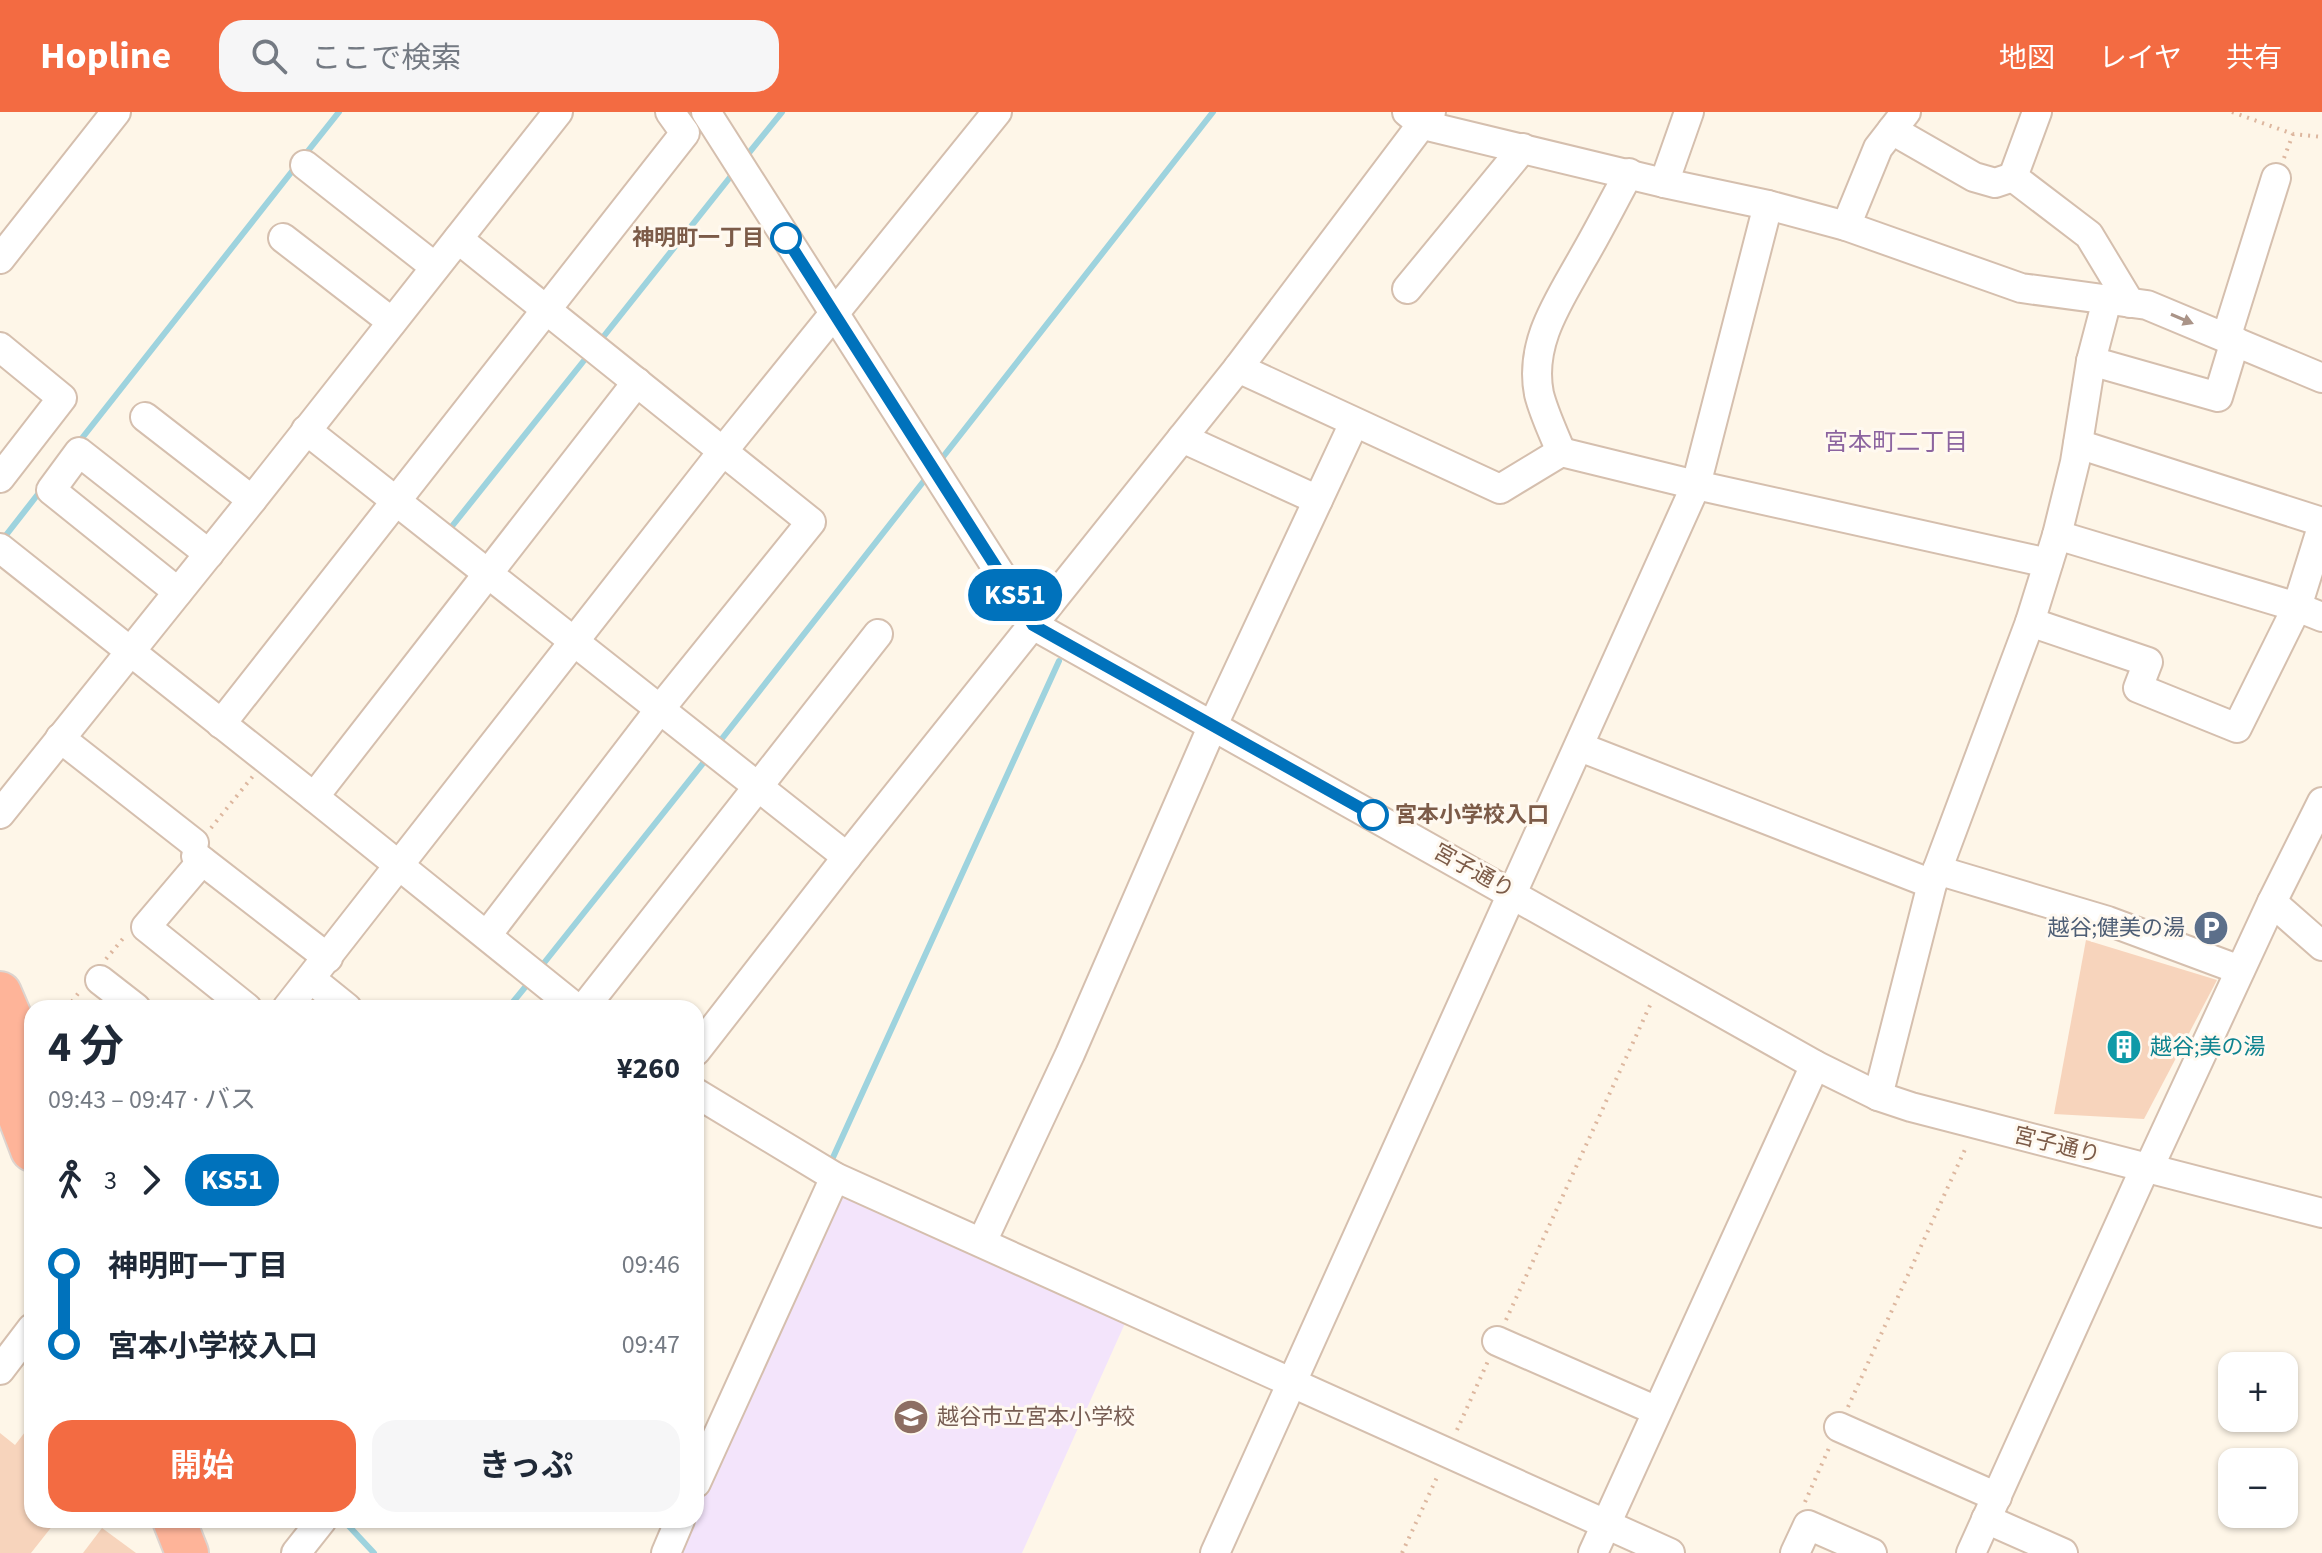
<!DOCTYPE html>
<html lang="ja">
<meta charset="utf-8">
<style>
:root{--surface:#fff;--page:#f6f6f7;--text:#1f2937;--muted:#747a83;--accent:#f36b42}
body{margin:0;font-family:"Source Sans 3","Noto Sans JP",sans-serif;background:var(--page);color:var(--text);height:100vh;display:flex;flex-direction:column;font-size:30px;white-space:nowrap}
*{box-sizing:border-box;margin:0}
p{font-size:26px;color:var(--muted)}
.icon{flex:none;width:44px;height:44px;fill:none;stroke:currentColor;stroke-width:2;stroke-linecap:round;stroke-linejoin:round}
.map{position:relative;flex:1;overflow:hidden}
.sheet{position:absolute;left:24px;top:888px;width:680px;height:528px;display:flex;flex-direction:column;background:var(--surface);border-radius:24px;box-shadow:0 2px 6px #0004}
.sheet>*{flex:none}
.badge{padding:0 16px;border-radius:26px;font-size:28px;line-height:52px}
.tools{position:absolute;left:2218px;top:1240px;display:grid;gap:16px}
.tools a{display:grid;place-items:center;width:80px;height:80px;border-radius:16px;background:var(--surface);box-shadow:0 2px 6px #0004;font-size:40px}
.map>.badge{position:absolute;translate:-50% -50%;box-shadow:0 0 0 4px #fff}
.legs{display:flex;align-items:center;gap:12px;height:88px;padding:0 24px;font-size:26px}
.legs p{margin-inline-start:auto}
.overview{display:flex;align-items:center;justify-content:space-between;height:136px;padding:0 24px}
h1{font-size:44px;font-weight:700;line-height:60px}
.cta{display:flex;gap:16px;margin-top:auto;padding:16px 24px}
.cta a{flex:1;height:92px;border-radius:24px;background:var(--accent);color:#fff;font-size:32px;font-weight:700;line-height:92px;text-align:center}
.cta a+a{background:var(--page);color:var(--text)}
ul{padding:0 24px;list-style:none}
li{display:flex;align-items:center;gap:28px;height:80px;font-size:30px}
li i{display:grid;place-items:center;width:12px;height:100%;margin:0 10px;background:currentColor}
li i::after{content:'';width:20px;height:20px;margin:-10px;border:6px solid;border-radius:50%;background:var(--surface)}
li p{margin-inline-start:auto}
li:first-child i{background:linear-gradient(#0000 50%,currentColor 0)}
li:last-child i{background:linear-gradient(currentColor 50%,#0000 0)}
header{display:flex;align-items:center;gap:48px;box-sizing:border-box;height:112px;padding:0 40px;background:var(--accent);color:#fff}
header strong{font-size:38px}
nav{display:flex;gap:44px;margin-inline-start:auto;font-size:28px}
.search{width:560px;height:72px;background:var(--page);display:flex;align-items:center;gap:20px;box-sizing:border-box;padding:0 28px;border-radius:24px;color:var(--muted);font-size:30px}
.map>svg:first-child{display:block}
</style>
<header>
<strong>Hopline</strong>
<div class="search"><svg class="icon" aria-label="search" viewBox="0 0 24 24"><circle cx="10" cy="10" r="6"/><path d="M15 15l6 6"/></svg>ここで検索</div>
<nav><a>地図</a><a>レイヤ</a><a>共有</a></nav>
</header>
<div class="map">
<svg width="2322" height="1441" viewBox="0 0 2322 1441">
<rect width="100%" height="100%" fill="#fef6e8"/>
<path fill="#f3e4fb" d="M839,1084H852L1126,1209L1022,1441H679L693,1408H696V1402Z"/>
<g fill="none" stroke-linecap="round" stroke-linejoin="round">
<g stroke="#9ed3de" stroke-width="6">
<path d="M304,44L339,0"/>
<path d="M744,47L782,0"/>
<path d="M600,229L735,59"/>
<path d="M79,330L297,53"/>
<path d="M939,350L1213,0"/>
<path d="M449,418L590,241"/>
<path d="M3,427L42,377"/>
<path d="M717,633L927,365"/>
<path d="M540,856L708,645"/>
<path d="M508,896L531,868"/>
<path d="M830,1052L1059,549"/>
<path d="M345,1410L374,1441"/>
</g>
</g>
<g fill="#f7d4bc">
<path d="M2086,828L2217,868L2144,1007L2054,1002Z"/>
<path d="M32,1311V1408H57L31,1441H0V1321L15,1333Z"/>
<path d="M102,1416L136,1441H83Z"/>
</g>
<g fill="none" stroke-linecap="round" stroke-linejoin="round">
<defs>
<g id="minor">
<path d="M706,0L1033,513L1815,953L1878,984L1911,995L2322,1101"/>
<path d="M1407,0L1423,13L1664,71L1768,93L1846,114L2021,176L2147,193L2322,266"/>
<path d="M2037,0L2013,65L2089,123L2130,191"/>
<path d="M1892,18L1974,65L1995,71L2013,65"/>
<path d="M305,53L435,155"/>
<path d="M1664,71L1689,0"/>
<path d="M1846,114L1878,36L1906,0"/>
<path d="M283,126L392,210"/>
<path d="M458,127L811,410L660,597L487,823"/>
<path d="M0,147L116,0"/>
<path d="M1407,177L1523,36"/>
<path d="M2226,226L2276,66"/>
<path d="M0,235L62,286L0,366"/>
<path d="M2091,249L2218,285L2235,229"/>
<path d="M1238,256L1500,377L1561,340L1696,373L2048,451"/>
<path d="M145,305L252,388"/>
<path d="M306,318L847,745"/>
<path d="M1182,326L1318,388"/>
<path d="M2078,332L2322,410"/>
<path d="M1561,340C1554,322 1544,302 1539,282C1529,232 1558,190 1581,149C1598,120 1613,90 1629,61"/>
<path d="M2057,423L2297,495L2322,505"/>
<path d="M0,436L314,685L576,896"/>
<path d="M178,480L51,378L79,340L209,442"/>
<path d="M2030,510L2148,550L2138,576L2237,616L2297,495L2322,415"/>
<path d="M221,612L685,21L670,0"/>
<path d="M60,626L194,731"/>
<path d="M1580,635L1932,772"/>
<path d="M314,685L637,270"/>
<path d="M0,702L252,388L558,0"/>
<path d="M196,744L328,846"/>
<path d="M202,749L146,815L247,896"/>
<path d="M1937,758L2108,809L2240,858"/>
<path d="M2272,790L2322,834"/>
<path d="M311,867L347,896"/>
<path d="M100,868L136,896"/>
<path d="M287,896L723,339L997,0"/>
<path d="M584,896L878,522"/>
<path d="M696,939L847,745L1238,256L1431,0"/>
<path d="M696,981L835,1065L1670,1441"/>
<path d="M1878,984L1932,772L2030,510L2057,423L2075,350L2091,249L2107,188"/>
<path d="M982,1130L1070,942L1213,613L1354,311"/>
<path d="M1497,1229L1657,1299"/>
<path d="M0,1258L32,1216"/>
<path d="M1839,1315L1997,1385"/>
<path d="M696,1371L835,1065"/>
<path d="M1986,1407L2063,1441"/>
<path d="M296,1441L322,1408"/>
<path d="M666,1441L680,1408"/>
<path d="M1215,1441L1696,373L1768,93"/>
<path d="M1593,1441L1815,953"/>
<path d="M1795,1441L1808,1413L1872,1441"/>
<path d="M1971,1441L2145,1056L2152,1049L2272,790L2322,690"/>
</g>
<g id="highway">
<path d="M0,881L32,956"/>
<path d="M0,954L32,1038"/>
<path d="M174,1408L187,1441"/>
</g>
</defs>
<use href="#minor" stroke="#d5bfae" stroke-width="32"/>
<use href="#highway" stroke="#ddd4cf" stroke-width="46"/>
<g stroke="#ddb79f" stroke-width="4" stroke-dasharray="2 6" stroke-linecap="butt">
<path d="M2232,0L2293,22L2322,25"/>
<path d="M2284,46L2293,22"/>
<path d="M211,716L253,664"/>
<path d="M106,847L126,823"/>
<path d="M67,896L80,879"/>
<path d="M1506,1208L1652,889"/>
<path d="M1848,1295L1967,1033"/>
<path d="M1457,1318L1488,1249"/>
<path d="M1805,1390L1829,1336"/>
<path d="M1402,1441L1438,1363"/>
</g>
<use href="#minor" stroke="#fff" stroke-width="28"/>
<use href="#highway" stroke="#feb499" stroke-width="42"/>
</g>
<defs><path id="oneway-solid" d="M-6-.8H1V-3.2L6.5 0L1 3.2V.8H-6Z" transform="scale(2)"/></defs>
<use fill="#aa9488" href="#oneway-solid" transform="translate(2182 207) rotate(23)"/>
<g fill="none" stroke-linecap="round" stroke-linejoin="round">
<defs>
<path id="line-1" d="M786,126L1033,513L1373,703"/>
</defs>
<use href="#line-1" stroke="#fff" stroke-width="18"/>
<use href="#line-1" stroke="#0072bc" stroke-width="12"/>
</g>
<defs>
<symbol id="parking-disc" viewBox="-11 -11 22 22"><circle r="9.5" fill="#5c6f8a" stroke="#fff9f0"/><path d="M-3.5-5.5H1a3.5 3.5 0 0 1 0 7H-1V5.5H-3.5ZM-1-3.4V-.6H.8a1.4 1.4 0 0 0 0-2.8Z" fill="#fff"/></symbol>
<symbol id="building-disc" viewBox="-11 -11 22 22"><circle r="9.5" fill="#0f9aa8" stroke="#fff9f0"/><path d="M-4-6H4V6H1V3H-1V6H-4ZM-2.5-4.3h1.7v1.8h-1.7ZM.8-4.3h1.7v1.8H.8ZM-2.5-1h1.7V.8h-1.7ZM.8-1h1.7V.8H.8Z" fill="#fff"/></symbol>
<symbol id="school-disc" viewBox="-11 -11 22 22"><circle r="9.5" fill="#8d6e63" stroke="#fff9f0"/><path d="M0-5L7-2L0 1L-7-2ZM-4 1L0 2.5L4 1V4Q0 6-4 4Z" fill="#fff"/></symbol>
</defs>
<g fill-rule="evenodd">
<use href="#parking-disc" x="2191" y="796" width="40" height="40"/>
<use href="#building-disc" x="2104" y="915" width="40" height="40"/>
<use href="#school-disc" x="891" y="1285" width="40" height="40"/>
</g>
<g fill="#fff" stroke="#0072bc" stroke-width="4">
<circle cx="786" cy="126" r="14"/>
<circle cx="1373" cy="703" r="14"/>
</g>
<g text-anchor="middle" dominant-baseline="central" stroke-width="6" stroke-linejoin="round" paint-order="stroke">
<g font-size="22" font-weight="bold" fill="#7c5b48" stroke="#fff9f0" text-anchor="end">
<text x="764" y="126">神明町一丁目</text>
<text x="1395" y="703" text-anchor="start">宮本小学校入口</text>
</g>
<g font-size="22" fill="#7c5b48" stroke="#fff9f0">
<text transform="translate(1474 759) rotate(29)">宮子通り</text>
<text transform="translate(2057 1033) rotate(14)">宮子通り</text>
</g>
<g font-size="22" fill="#4e5e75" stroke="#fff9f0" text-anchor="end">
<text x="2185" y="816">越谷;健美の湯</text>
</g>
<g font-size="22" fill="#0d838f" stroke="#fff9f0" text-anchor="start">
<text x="2150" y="935">越谷;美の湯</text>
</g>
<g font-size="22" fill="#785e54" stroke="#fff9f0" text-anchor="start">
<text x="937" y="1305">越谷市立宮本小学校</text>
</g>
<g font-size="24" fill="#8c649f" stroke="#fff9f0">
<text x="1896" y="330">宮本町二丁目</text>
</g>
</g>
</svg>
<div class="tools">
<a>+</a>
<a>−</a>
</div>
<b class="badge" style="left:1015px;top:483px;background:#0072bc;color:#fff">KS51</b>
<section class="sheet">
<div class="overview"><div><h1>4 分</h1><p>09:43 – 09:47 · バス</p></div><b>¥260</b></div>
<div class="legs"><svg class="icon" aria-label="walk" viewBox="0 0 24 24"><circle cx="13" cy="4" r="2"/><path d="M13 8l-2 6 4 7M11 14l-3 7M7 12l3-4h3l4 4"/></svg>3<svg class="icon" aria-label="forward" viewBox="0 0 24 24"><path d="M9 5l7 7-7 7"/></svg><b class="badge" style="background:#0072bc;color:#fff">KS51</b></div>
<ul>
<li><i style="color:#0072bc"></i><b>神明町一丁目</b><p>09:46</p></li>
<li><i style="color:#0072bc"></i><b>宮本小学校入口</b><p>09:47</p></li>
</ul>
<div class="cta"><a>開始</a><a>きっぷ</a></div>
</section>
</div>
